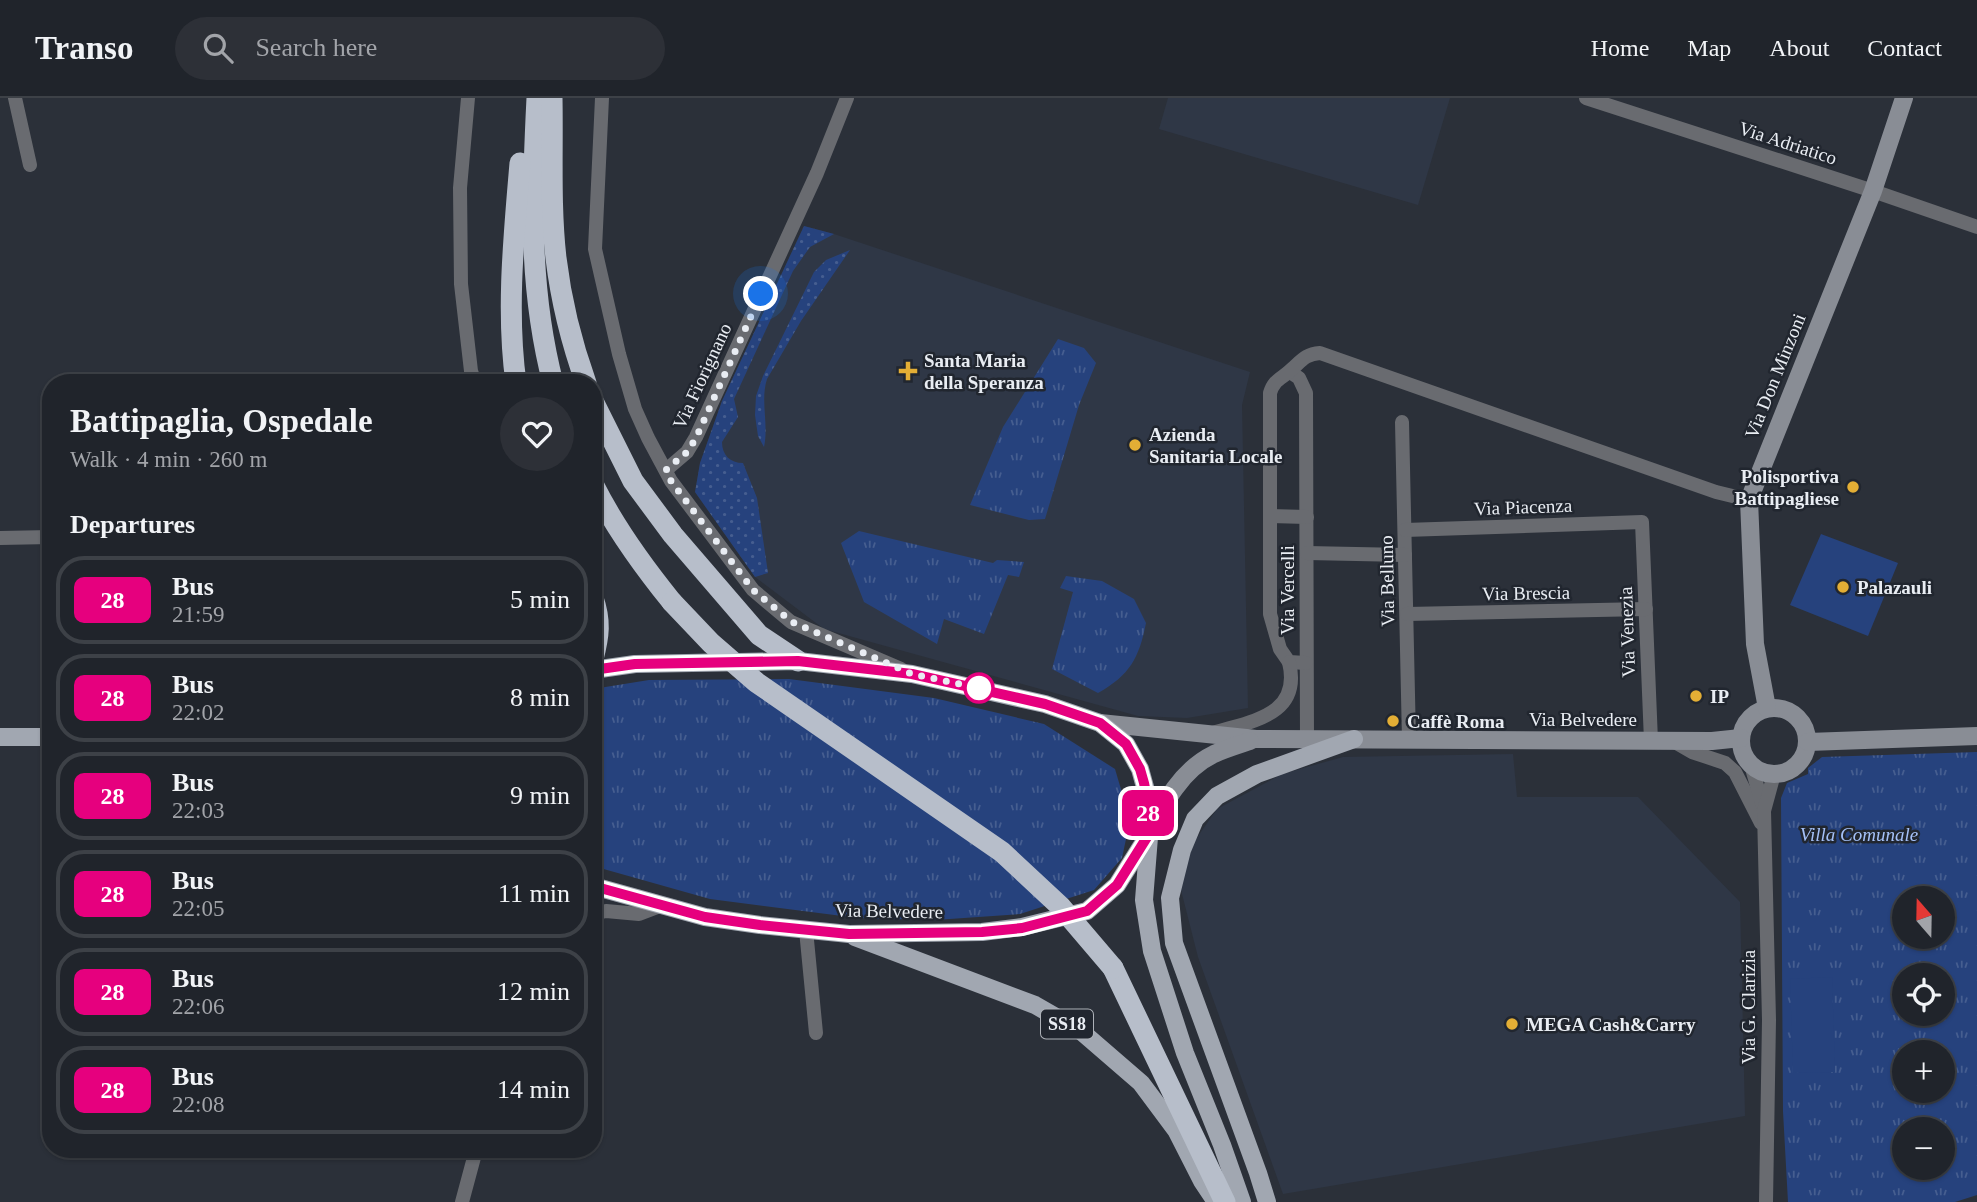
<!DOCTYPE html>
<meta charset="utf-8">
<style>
:root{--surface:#20242b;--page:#2d3037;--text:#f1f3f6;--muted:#a2a4a9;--line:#3d4147}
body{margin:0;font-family:"Times New Roman",serif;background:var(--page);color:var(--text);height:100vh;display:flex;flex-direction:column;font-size:26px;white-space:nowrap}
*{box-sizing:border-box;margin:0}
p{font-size:23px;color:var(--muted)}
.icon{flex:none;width:38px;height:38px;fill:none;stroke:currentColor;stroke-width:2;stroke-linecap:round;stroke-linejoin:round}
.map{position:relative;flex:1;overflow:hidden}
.details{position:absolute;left:42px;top:276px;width:560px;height:784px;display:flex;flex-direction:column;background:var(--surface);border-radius:28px;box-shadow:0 2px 5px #0004,0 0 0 2px var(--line)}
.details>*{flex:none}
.badge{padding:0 14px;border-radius:10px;font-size:24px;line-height:46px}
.needle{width:46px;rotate:340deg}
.buttons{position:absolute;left:1892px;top:788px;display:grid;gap:14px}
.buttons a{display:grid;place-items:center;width:63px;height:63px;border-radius:50%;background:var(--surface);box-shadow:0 2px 5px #0004,0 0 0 2px var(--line);font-size:35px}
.you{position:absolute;width:35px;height:35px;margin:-18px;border:5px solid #fff;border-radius:50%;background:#1a73e8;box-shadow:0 0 0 10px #1a73e833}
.map>.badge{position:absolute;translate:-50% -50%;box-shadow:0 0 0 4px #fff}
h2{padding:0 28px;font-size:26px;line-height:63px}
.round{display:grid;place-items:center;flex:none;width:74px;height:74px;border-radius:37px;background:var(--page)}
.headline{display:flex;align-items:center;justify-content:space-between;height:119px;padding:0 28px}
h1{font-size:33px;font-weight:700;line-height:52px}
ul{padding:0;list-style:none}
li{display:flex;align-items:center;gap:21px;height:88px;margin:0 14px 10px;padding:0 14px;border:4px solid var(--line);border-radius:28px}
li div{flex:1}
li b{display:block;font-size:26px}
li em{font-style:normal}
li .badge{min-width:77px;font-weight:700;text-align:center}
header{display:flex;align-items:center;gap:42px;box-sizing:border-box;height:98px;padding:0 35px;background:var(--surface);border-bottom:2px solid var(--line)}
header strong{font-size:33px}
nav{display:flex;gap:38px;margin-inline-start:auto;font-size:24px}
.search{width:490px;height:63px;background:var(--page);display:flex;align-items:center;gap:18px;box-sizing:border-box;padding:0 24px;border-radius:38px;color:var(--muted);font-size:26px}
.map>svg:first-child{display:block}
</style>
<header>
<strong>Transo</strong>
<div class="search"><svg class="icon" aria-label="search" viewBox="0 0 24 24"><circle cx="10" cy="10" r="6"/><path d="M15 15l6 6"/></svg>Search here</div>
<nav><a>Home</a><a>Map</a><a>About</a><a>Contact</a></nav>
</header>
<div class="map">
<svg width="1977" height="1104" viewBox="0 0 1977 1104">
<defs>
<pattern id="grass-dots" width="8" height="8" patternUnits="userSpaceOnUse" patternTransform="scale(1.75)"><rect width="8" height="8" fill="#26427d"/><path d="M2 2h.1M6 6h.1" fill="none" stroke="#465e90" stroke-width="1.8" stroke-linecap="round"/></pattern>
<pattern id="park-tufts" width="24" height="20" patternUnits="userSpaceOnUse" patternTransform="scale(1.75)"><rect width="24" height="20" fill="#26427d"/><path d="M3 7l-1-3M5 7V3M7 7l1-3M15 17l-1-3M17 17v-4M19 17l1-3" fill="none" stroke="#465e90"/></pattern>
</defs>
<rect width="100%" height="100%" fill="#2b3039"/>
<g fill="#2f3746">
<path d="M1168,0H1450L1418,107L1159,31Z"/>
<path d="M804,128L834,136L1250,274L1242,307L1248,610L1187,620L1138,618L824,531L755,479L695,394L700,365L722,303Z"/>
<path d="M1513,656L1517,699H1638L1740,804L1745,1018L1283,1096L1198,859L1181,792L1189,751L1217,711L1282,676L1343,659Z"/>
</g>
<g fill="url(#grass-dots)">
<path d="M804,128L834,136L810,149L793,173L734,301L738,319L722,344C722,357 730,365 743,365L757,400L768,475L755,479L695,394L700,365L722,303Z"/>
<path d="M850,152L801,223L767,281C760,303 769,326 764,349L758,338L755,317L756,298L763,278L814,174L826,162Z"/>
</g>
<g fill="url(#park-tufts)" fill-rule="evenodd">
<path d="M1058,241L1084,250L1096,265L1079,307L1045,421L1029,422L970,407L1003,329Z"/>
<path d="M859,433L993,465L997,462L1024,464L1019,479L1008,477L984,536L944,521L937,546L864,504L841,445Z"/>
<path d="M1066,478L1102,483L1134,501L1146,525C1139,560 1130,577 1098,595L1052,571L1073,494L1060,490Z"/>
<path d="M789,581L934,600L1044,626L1115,671L1130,722L1122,760L1094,792L1020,816L935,822L858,820L710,801L593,768V591L649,582Z"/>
<path d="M1977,654V1097L1955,1104H1788L1783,1013L1781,700L1787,685L1808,676V670L1822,659ZM1904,800H1942V838H1904ZM1904,877H1942V915H1904ZM1904,954H1942V992H1904ZM1904,1031H1942V1069H1904Z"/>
</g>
<g fill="#26427d">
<path d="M1821,436L1898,465L1868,538L1790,507Z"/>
<path d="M1832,879L1835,974L1793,975L1790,881Z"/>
</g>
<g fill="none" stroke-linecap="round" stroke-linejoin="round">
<g stroke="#696b70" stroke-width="14">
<path d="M15,0L30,67"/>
<path d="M468,0L460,90L461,186L471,273L475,285"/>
<path d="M602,0L595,151L619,256L635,311L648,340L671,383L753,492L791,524L901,571"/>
<path d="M1586,0L1873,93L1977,129"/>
<path d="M1290,274L1299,280L1306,295L1307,641"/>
<path d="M1402,324L1409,642"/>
<path d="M666,372L687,354L696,339L817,75L847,0"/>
<path d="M1270,418L1307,419"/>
<path d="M1405,432L1642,424L1651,643"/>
<path d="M0,440L51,439"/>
<path d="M1307,455L1405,457"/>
<path d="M1407,516L1646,511"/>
<path d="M1306,565L1289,564L1280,551L1270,516V295C1274,281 1282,281 1292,271C1302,262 1306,256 1320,255L1716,394L1749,402"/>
<path d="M1213,635C1251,623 1302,618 1289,564"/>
<path d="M1673,643L1692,654L1725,665L1735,674L1761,725"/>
<path d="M1751,667L1764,712"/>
<path d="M593,816L606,813L639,816L660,808"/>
<path d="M806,832L816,935"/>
<path d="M462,1104L476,1052"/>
<path d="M1766,1104L1769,922L1764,713L1774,676"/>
</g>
<g stroke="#898d95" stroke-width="18">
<circle cx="1774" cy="643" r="33"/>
<path d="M1767,610L1755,546L1749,402L1873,93L1904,0"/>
<path d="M1100,625L1256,641L1712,643L1741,640"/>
<path d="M1808,644L1977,638"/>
<path d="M1149,736C1164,705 1181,672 1214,656C1225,651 1238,647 1250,643"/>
</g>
<g stroke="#a1a7b1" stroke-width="18">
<path d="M593,572L635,566L798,563L912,576L1045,606L1100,625L1126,646L1140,671L1148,700L1149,736L1117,787L1087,813L1022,829L982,834L849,836L760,827L705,819L593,788"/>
<path d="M0,639H51"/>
<path d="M1149,739L1144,802L1152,853L1185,955L1222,1047L1242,1104"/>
<path d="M855,839L1035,907L1082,934L1141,985L1176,1032L1202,1083L1216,1104"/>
<path d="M1267,1104L1258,1075L1174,845L1170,800L1182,752L1195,721L1217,698L1257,676L1354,641"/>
</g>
<g stroke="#b7beca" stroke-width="21">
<path d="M537,0C532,99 528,188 553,285"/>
<path d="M552,0C553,53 550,108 556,160C561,202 572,246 586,285"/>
<path d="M516,285C506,213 514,137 520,65"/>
<path d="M593,303L633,383L673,437L759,537L798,563"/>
<path d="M593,386C615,430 642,467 672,504"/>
<path d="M593,500C601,523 599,538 593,561"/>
<path d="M1113,870L1225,1104"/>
</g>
<path stroke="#b7beca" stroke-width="21" d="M672,504L711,545L756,584L1002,754L1061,809L1113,870"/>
</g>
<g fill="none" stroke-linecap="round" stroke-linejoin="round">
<defs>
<path id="line" d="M593,572L635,566L798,563L912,576L1045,606L1100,625L1126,646L1140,671L1144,685L1147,700L1149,736L1117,787L1087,813L1022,830L982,834L849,836L760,827L705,819L593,788"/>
</defs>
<use href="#line" stroke="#fff" stroke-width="16"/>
<use href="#line" stroke="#e6007e" stroke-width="10"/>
<path stroke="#e9edf3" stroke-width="7" stroke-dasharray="0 12.6" d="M761,196L696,340L687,354L666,372L671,383L753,492L792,524L912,576L979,590"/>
</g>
<g fill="#e3ae35" stroke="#21262f" stroke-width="2.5">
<path d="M904.5 262.5h7v7h7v7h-7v7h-7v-7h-7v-7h7z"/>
<circle cx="1135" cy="347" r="7"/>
<circle cx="1853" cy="389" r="7"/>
<circle cx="1843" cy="489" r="7"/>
<circle cx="1696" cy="598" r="7"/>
<circle cx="1393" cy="623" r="7"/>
<circle cx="1512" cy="926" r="7"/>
</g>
<circle fill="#fff" stroke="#e6007e" stroke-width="3.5" cx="979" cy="590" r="14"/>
<g text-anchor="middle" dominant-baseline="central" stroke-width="5" stroke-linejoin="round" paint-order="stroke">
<rect fill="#21262f" stroke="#adb1b8" stroke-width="2" x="1041" y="911.5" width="52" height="29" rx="5"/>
<g font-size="18" font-weight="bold" fill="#e9edf3">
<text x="1067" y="926">SS18</text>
</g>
<g font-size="19" fill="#e9edf3" stroke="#21262f">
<text transform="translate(1788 45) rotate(18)">Via Adriatico</text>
<text transform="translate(702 278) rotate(-65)">Via Fiorignano</text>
<text transform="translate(1775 278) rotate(-68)">Via Don Minzoni</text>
<text transform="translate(1523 409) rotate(-2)">Via Piacenza</text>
<text transform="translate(1387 483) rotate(-91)">Via Belluno</text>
<text transform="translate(1287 492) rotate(-90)">Via Vercelli</text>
<text transform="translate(1526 495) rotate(-1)">Via Brescia</text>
<text transform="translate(1627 534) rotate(-92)">Via Venezia</text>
<text x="1583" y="621">Via Belvedere</text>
<text transform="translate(889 813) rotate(1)">Via Belvedere</text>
<text transform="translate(1748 909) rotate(-90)">Via G. Clarizia</text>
</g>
<g font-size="19" font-weight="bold" fill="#e9edf3" stroke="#21262f" text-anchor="start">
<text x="924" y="262">Santa Maria<tspan x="924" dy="22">della Speranza</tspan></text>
<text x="1149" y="336">Azienda<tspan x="1149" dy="22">Sanitaria Locale</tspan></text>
<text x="1839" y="378" text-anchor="end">Polisportiva<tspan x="1839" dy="22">Battipagliese</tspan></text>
<text x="1857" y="489">Palazauli</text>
<text x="1710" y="598">IP</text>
<text x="1407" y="623">Caffè Roma</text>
<text x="1526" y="926">MEGA Cash&amp;Carry</text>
</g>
<g font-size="19" font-style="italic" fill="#a4c0f8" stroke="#21262f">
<text x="1859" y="736">Villa Comunale</text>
</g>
</g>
</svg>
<div class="buttons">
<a><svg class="needle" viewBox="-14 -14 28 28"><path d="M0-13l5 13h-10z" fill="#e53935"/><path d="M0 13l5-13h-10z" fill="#a2a4a9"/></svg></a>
<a><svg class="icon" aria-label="locate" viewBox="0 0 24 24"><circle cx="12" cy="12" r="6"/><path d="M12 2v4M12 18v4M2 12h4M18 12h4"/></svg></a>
<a>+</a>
<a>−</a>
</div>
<div class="you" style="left:761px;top:196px"></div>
<b class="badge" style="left:1148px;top:715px;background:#e6007e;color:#fff">28</b>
<section class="details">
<div class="headline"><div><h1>Battipaglia, Ospedale</h1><p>Walk · 4 min · 260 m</p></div><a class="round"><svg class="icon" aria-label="heart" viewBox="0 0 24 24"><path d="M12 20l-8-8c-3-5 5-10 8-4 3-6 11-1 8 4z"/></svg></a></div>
<h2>Departures</h2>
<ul>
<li><span class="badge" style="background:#e6007e;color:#fff">28</span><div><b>Bus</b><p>21:59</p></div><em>5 min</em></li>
<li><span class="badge" style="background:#e6007e;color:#fff">28</span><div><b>Bus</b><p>22:02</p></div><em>8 min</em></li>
<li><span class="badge" style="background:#e6007e;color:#fff">28</span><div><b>Bus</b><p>22:03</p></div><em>9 min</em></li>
<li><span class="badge" style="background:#e6007e;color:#fff">28</span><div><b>Bus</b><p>22:05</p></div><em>11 min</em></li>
<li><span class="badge" style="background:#e6007e;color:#fff">28</span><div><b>Bus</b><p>22:06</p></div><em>12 min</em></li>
<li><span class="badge" style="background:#e6007e;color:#fff">28</span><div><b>Bus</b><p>22:08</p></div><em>14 min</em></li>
</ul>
</section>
</div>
